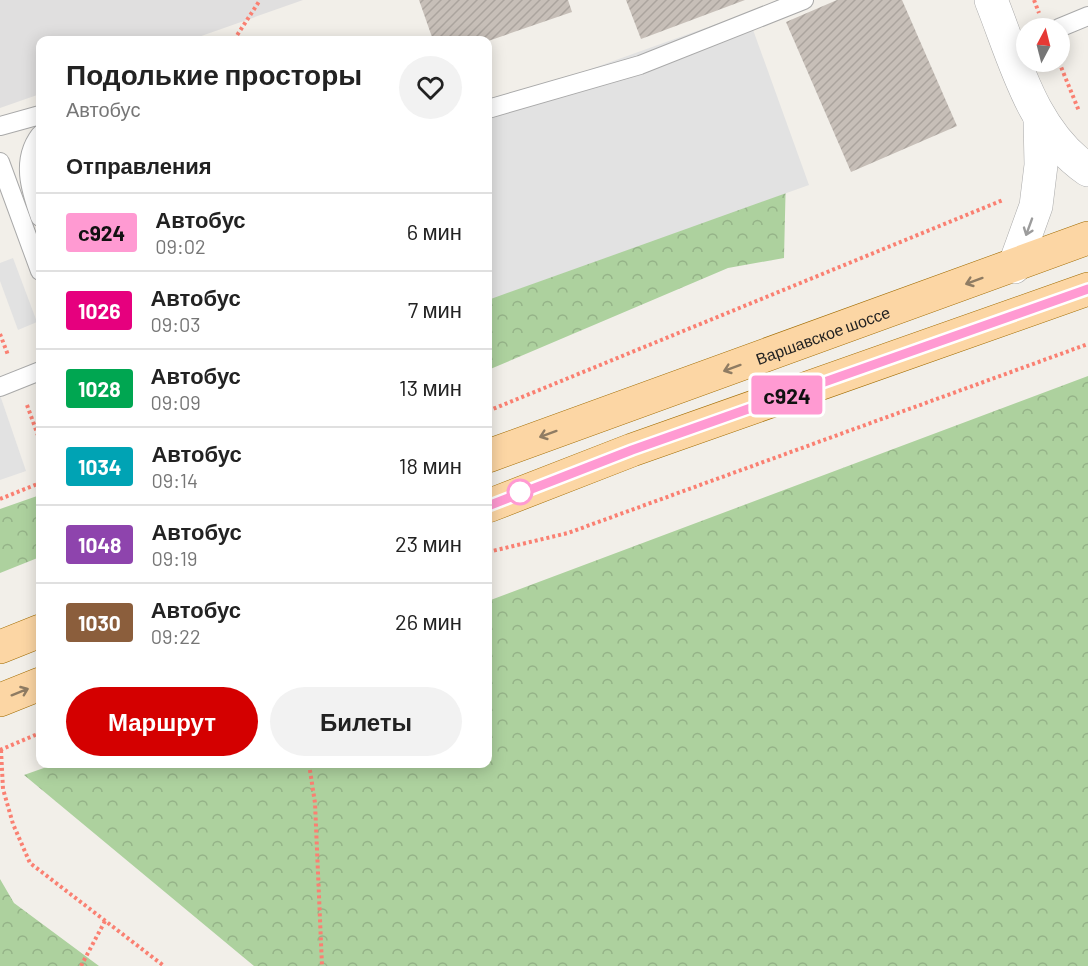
<!DOCTYPE html>
<html lang="ru">
<meta charset="utf-8">
<style>
:root{--surface:#fff;--page:#f2f2f2;--text:#222;--muted:#767676;--line:#e0e0e0;--accent:#d40000}
body{margin:0;font-family:Barlow,sans-serif;background:var(--page);color:var(--text);height:100vh;display:flex;flex-direction:column;font-size:22px;white-space:nowrap}
*{box-sizing:border-box;margin:0}
p{font-size:20px;color:var(--muted)}
.icon{flex:none;width:33px;height:33px;fill:none;stroke:currentColor;stroke-width:2;stroke-linecap:round;stroke-linejoin:round}
.map{position:relative;flex:1;overflow:hidden}
.drawer{position:absolute;left:36px;top:36px;width:456px;height:732px;display:flex;flex-direction:column;background:var(--surface);border-radius:12px;box-shadow:0 3px 15px #0003}
.drawer>*{flex:none}
.badge{padding:0 12px;border-radius:4px;font-size:21px;line-height:39px}
.needle{width:39px;rotate:7deg}
.buttons{position:absolute;left:1016px;top:18px;display:grid;gap:12px}
.buttons a{display:grid;place-items:center;width:54px;height:54px;border-radius:50%;background:var(--surface);box-shadow:0 3px 15px #0003;font-size:30px}
.map>.badge{position:absolute;translate:-50% -50%;box-shadow:0 0 0 3px #fff}
h2{padding:0 30px;font-size:22px;line-height:54px}
.round{display:grid;place-items:center;flex:none;width:63px;height:63px;border-radius:32px;background:var(--page)}
.headline{display:flex;align-items:center;justify-content:space-between;height:102px;padding:0 30px}
h1{font-size:28px;font-weight:600;line-height:45px}
.action{display:flex;gap:12px;margin-top:auto;padding:12px 30px}
.action a{flex:1;height:69px;border-radius:36px;background:var(--accent);color:#fff;font-size:24px;font-weight:600;line-height:69px;text-align:center}
.action a+a{background:var(--page);color:var(--text)}
ul{padding:0;list-style:none}
li{display:flex;align-items:center;gap:18px;height:78px;padding:0 30px;border-top:2px solid var(--line)}
li div{flex:1}
li b{display:block;font-size:22px}
li em{font-style:normal}
li .badge{min-width:66px;font-weight:700;text-align:center}
.map>svg:first-child{display:block}
</style>
<div class="map">
<svg width="1088" height="966" viewBox="0 0 1088 966">
<defs>
<pattern id="forest-crowns" width="20" height="18" patternUnits="userSpaceOnUse" patternTransform="scale(1.5)"><rect width="20" height="18" fill="#add19e"/><path d="M2 6a3 3 0 1 1 6 0M12 15a3 3 0 1 1 6 0" fill="none" stroke="#95b388"/></pattern>
<pattern id="building-hatch" width="6" height="6" patternUnits="userSpaceOnUse" patternTransform="scale(1.5)"><rect width="6" height="6" fill="#c7bfb8"/><path d="M-1 1l2-2M0 6l6-6M5 7l2-2" fill="none" stroke="#aba49e"/></pattern>
</defs>
<rect width="100%" height="100%" fill="#f2efe9"/>
<path fill="#e0dfdf" d="M0,0H303L190,40H40V94L0,108Z"/>
<g fill="url(#forest-crowns)">
<path d="M786,173L784,258L728,268L488,370V269Z"/>
<path d="M1088,376V966H254L24,775L55,764H488V601Z"/>
<path d="M40,495V557L0,573V509Z"/>
<path d="M0,879L14,903L99,966H0Z"/>
</g>
<g fill="#e2e2e2">
<path d="M747,13L809,185L488,300V106Z"/>
<path d="M13,258L37,322L18,330L0,281V263Z"/>
<path d="M0,395L26,471L0,480Z"/>
</g>
<g fill="url(#building-hatch)">
<path d="M419,0H568L572,12L488,41L433,40Z"/>
<path d="M626,0H745L641,39Z"/>
<path d="M837,0H902L957,126L851,172L786,22Z"/>
</g>
<g fill="none" stroke-linecap="round" stroke-linejoin="round">
<defs>
<g id="lane">
<path d="M1059,28L1088,16"/>
<path d="M488,109L640,65L804,0"/>
<path d="M0,126L40,115"/>
<path d="M40,135C21,160 30,189 40,217"/>
<path d="M0,162L40,271"/>
<path d="M0,387L40,371"/>
</g>
<g id="street">
<path d="M991,0C1015,60 1032,132 1088,170"/>
<path d="M1014,267L1036,206L1041,165L1040,120"/>
</g>
<g id="primary">
<path id="s1" d="M488,456L1088,238"/>
<path d="M488,506L632,450L1088,289"/>
<path d="M0,647L40,631"/>
<path d="M0,700L40,684"/>
</g>
</defs>
<use href="#lane" stroke="#a9a9a9" stroke-width="20"/>
<use href="#street" stroke="#a9a9a9" stroke-width="34"/>
<use href="#primary" stroke="#a06b00" stroke-width="34"/>
<g stroke="#fa8072" stroke-width="4" stroke-dasharray="3 3" stroke-linecap="butt">
<path d="M1034,0L1039,13"/>
<path d="M234,40L260,0"/>
<path d="M1059,62L1079,111"/>
<path d="M0,334L8,355"/>
<path d="M27,405L40,441"/>
<path d="M488,411L1003,200"/>
<path d="M0,499L40,483"/>
<path d="M488,552L568,533L1088,344"/>
<path d="M0,750L40,733"/>
<path d="M1,750L3,789L13,824L30,863L164,966"/>
<path d="M309,764L315,803L322,966"/>
<path d="M81,966L105,921"/>
</g>
<use href="#lane" stroke="#fff" stroke-width="18"/>
<use href="#street" stroke="#fff" stroke-width="33"/>
<use href="#primary" stroke="#fcd6a4" stroke-width="33"/>
</g>
<defs><path id="oneway-shaft" d="M-6 0H5M1.5-3L5.5 0L1.5 3" fill="none" stroke-width="1.6" stroke-linecap="round" stroke-linejoin="round" transform="scale(1.5)"/></defs>
<use stroke="#9c9c9c" href="#oneway-shaft" transform="translate(1029 227) rotate(110)"/>
<g stroke="#8f7c63">
<use href="#oneway-shaft" transform="translate(974 281) rotate(160)"/>
<use href="#oneway-shaft" transform="translate(732 368) rotate(160)"/>
<use href="#oneway-shaft" transform="translate(548 434) rotate(160)"/>
<use href="#oneway-shaft" transform="translate(20 692) rotate(-22)"/>
</g>
<g fill="none" stroke-linecap="round" stroke-linejoin="round">
<defs>
<path id="line" d="M488,506L632,450L1088,289"/>
</defs>
<use href="#line" stroke="#fff" stroke-width="14"/>
<use href="#line" stroke="#ff9ad2" stroke-width="9"/>
</g>
<circle fill="#fff" stroke="#ff9ad2" stroke-width="3" cx="520" cy="492" r="12"/>
<g text-anchor="middle" dominant-baseline="central" stroke-width="6" stroke-linejoin="round" paint-order="stroke">
<g font-size="16" fill="#222" stroke="#fff">
<text stroke="none"><textPath href="#s1" startOffset="356">Варшавское шоссе</textPath></text>
</g>
</g>
</svg>
<div class="buttons">
<a><svg class="needle" viewBox="-14 -14 28 28"><path d="M0-13l5 13h-10z" fill="#e53935"/><path d="M0 13l5-13h-10z" fill="#767676"/></svg></a>
</div>
<b class="badge" style="left:787px;top:395px;background:#ff9ad2;color:#111">с924</b>
<section class="drawer">
<div class="headline"><div><h1>Подолькие просторы</h1><p>Автобус</p></div><a class="round"><svg class="icon" aria-label="heart" viewBox="0 0 24 24"><path d="M12 20l-8-8c-3-5 5-10 8-4 3-6 11-1 8 4z"/></svg></a></div>
<h2>Отправления</h2>
<ul>
<li><span class="badge" style="background:#ff9ad2;color:#111">с924</span><div><b>Автобус</b><p>09:02</p></div><em>6 мин</em></li>
<li><span class="badge" style="background:#e6007e;color:#fff">1026</span><div><b>Автобус</b><p>09:03</p></div><em>7 мин</em></li>
<li><span class="badge" style="background:#00a651;color:#fff">1028</span><div><b>Автобус</b><p>09:09</p></div><em>13 мин</em></li>
<li><span class="badge" style="background:#00a3b4;color:#fff">1034</span><div><b>Автобус</b><p>09:14</p></div><em>18 мин</em></li>
<li><span class="badge" style="background:#8e44ad;color:#fff">1048</span><div><b>Автобус</b><p>09:19</p></div><em>23 мин</em></li>
<li><span class="badge" style="background:#8b5e3c;color:#fff">1030</span><div><b>Автобус</b><p>09:22</p></div><em>26 мин</em></li>
</ul>
<div class="action"><a>Маршрут</a><a>Билеты</a></div>
</section>
</div>
